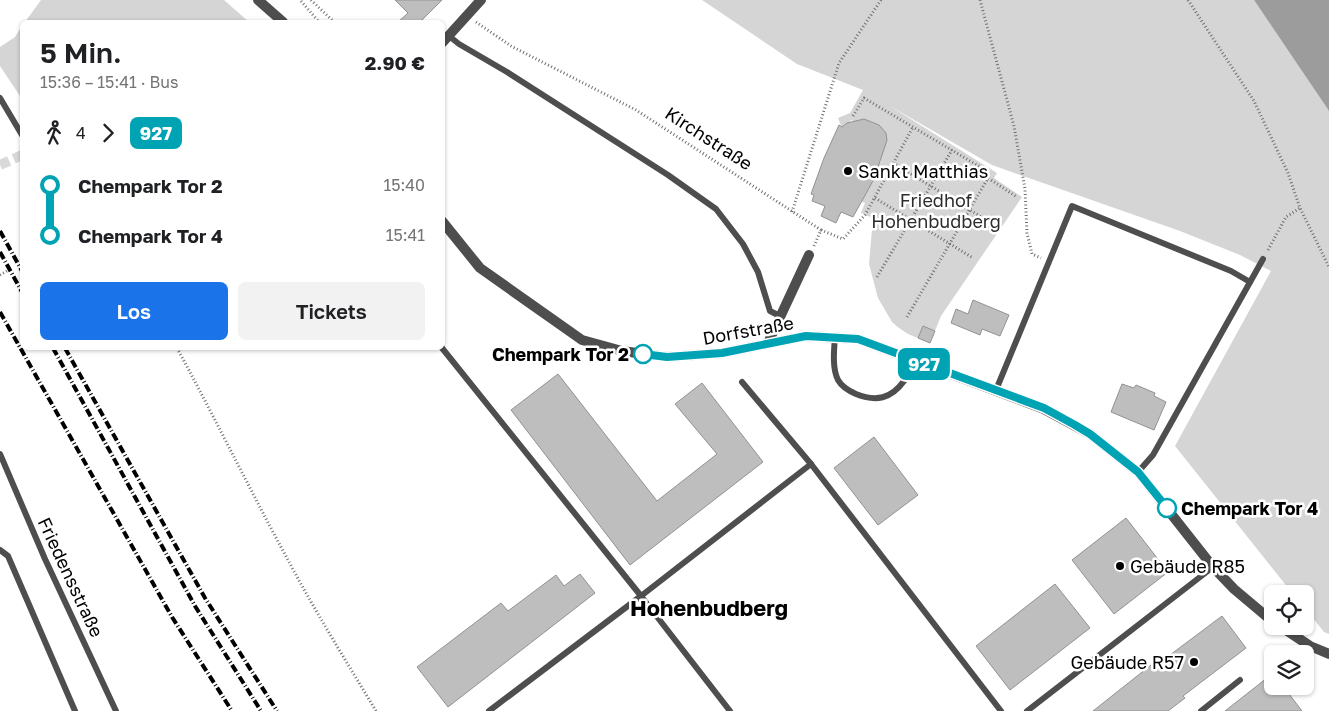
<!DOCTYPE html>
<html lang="de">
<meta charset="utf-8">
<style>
:root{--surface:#fff;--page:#f2f2f2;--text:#202124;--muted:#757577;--accent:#1a73e8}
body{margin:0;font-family:"Golos Text",sans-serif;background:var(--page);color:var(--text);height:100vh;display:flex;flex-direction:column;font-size:19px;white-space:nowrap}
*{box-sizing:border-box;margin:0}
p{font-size:16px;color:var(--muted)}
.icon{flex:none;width:28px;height:28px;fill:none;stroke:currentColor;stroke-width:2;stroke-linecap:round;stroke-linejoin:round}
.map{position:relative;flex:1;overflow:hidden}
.details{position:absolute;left:20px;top:20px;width:425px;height:330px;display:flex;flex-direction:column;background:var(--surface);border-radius:8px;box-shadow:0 1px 4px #0004}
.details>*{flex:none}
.badge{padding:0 10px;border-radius:8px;font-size:18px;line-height:32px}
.fabs{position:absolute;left:1264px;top:585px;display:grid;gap:10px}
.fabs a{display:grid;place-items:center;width:50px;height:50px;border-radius:8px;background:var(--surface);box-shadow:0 1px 4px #0004;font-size:25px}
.map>.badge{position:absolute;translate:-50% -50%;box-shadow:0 0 0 2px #fff}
.legs{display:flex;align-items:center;gap:8px;height:55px;padding:0 20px;font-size:16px}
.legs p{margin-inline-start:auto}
.head{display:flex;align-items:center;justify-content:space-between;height:85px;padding:0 20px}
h1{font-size:28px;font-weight:600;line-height:38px}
.cta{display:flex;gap:10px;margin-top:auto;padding:10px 20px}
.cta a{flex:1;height:58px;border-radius:8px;background:var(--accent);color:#fff;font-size:20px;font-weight:600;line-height:58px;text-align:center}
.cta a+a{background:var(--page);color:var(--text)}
ul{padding:0 20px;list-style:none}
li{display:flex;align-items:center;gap:18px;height:50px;font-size:19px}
li i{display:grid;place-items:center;width:8px;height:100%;margin:0 6px;background:currentColor}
li i::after{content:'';width:12px;height:12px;margin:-6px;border:4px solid;border-radius:50%;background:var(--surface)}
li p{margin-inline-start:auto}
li:first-child i{background:linear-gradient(#0000 50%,currentColor 0)}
li:last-child i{background:linear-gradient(currentColor 50%,#0000 0)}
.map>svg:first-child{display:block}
</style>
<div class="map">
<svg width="1329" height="711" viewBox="0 0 1329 711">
<rect width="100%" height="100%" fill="#fff"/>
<g fill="#d5d5d5">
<path d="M41,0H224L249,22H25Z"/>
<path d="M702,0H1254L1329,111V634L1324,632L1305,608V594H1293L1175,446L1271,271L1240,255L1180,231L992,165L890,106L997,173L994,178L1022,197L941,316L930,343L908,334L899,328L892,322L878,298L869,264L873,218L861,213L865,203L860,201L866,193L876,161L880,162L881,161L878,159L881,127L880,126L855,124L852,120L850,121L853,124L842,128L838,118L850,113L863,90L797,64Z"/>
<path d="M22,26V99L0,66V47L15,37Z"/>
</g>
<path fill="#9c9c9c" d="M1254,0H1329V111Z"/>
<g fill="#bebebe" stroke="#929292">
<path d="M395,0H442L420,22H398L408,13Z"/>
<path d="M864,119L879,125L886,133L887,140L874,179L853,217L841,212L836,223L821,216L825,206L812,201L814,195L811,194L824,158L839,125L842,127L847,123Z"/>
<path d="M973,300L1009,315L1000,336L982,329L980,335L951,323L956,309L968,314Z"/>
<path d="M923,326L935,331L930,343L918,338Z"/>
<path d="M558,374L657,501L717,454L675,404L702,383L763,462L630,565L511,410Z"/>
<path d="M1122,384L1134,388L1136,385L1155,393L1154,396L1166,402L1154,430L1111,412Z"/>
<path d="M874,437L918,495L878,525L834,468Z"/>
<path d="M1126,518L1168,572L1114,614L1072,560Z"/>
<path d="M580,574L595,593L448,707L417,667L501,603L508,611L556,575L564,586Z"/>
<path d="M1055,584L1090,628L1010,690L976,646Z"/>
<path d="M1222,616L1246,648L1183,696L1185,698L1168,711H1093L1156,661L1158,664Z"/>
<path d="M1272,674V686H1283L1302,711H1225Z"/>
</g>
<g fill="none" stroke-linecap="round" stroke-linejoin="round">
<path stroke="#d9d9d9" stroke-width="10" stroke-dasharray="10 5" stroke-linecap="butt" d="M0,165L22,155"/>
<g stroke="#707070" stroke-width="3" stroke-dasharray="1 2.5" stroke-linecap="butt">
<path d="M311,0L334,22"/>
<path d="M980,0L1014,126L1025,189L1027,233L1032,254L1041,258"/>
<path d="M1188,0L1254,101L1288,173L1300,208L1329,267"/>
<path d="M301,1L319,22"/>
<path d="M476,22L511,46L636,110L821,230L814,246"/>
<path d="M853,116L864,98L987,171L988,178L1017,197"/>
<path d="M893,163L996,226"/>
<path d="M875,198L973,258"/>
<path d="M792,212L839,63L881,0"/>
<path d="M821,230L843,239L865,215L913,127"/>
<path d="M1268,250L1286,217L1300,208"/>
<path d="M0,275L7,271"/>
<path d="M877,277L952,150"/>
<path d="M907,317L988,178"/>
<path d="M177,348C215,418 250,490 288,560C315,611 346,661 376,711"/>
</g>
<g stroke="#4e4e4e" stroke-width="6">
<path d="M449,36L459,44L507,72L668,175L716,209L743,244L758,272L770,311L780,316"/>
<path d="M0,98L22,135"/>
<path d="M835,337C834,350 832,368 838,380C842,387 849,391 856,394C876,402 891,399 904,381C908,375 910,366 912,359"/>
<path d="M442,348L641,596L489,711"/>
<path d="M742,382L811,464"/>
<path d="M996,390L1072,206L1231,271L1250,282"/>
<path d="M0,454L45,559L116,711"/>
<path d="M1138,472L1153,455L1263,259"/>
<path d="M0,550L8,556L75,711"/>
<path d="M730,711L641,596L811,464L1001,711"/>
<path d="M1027,711L1213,567"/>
<path d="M1201,711L1240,680"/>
</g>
<g stroke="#4e4e4e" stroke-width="10">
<path d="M442,43L481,0"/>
<path d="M768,343L809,255"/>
</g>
<g stroke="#4e4e4e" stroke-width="10">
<path d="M258,0L283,22"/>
<path d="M442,221L480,268L582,340L622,351L667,357L722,353L806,336L858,339L1044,409L1090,434L1138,472L1213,567L1234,589L1272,621"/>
<path d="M1280,626L1310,646L1329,654"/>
</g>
<g stroke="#000" stroke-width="4" stroke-dasharray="8 2.5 1 2.5" stroke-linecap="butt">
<path d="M0,231L22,271"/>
<path d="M0,252L22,292"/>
<path d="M0,312L172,617L232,711"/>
<path d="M53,348L195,606L261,711"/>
<path d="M65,348L205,598L277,711"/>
</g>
</g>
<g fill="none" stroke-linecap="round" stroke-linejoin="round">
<defs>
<path id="line-1" d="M643,354L667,357L722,353L806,336L858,339L1044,408L1075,425L1090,434L1138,472L1167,508"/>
</defs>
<use href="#line-1" stroke="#fff" stroke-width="11"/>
<use href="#line-1" stroke="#00a3b4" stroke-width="8"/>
</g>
<g fill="#000" stroke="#fff" stroke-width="2">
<circle cx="848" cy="171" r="5"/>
<circle cx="1120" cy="566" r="5"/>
<circle cx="1194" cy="662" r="5"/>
</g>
<g fill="#fff" stroke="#00a3b4" stroke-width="2.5">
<circle cx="643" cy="354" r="9"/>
<circle cx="1167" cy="508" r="9"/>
</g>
<g text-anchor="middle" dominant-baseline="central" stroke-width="5" stroke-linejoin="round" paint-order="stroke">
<g font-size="18" fill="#000" stroke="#fff">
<text transform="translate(709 138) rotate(33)">Kirchstraße</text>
<text transform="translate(748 330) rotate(-10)">Dorfstraße</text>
<text transform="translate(71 577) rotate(65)">Friedensstraße</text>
</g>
<g font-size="18" fill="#000" stroke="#fff" text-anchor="start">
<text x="858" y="171">Sankt Matthias</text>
<text x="1130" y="566">Gebäude R85</text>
<text x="1184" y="662" text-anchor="end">Gebäude R57</text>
</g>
<g font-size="18" fill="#2c2c2c" stroke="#fff">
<text x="936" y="200">Friedhof<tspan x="936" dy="21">Hohenbudberg</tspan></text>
</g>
<g font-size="18" font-weight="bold" fill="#000" stroke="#fff" text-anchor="end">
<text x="629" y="354">Chempark Tor 2</text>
<text x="1181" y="508" text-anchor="start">Chempark Tor 4</text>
</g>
<g font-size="22" font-weight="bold" fill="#000" stroke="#fff">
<text x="709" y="607">Hohenbudberg</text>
</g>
</g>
</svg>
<div class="fabs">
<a><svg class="icon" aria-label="locate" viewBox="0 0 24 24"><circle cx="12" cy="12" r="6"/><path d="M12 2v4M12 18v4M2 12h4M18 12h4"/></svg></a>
<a><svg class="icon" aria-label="layers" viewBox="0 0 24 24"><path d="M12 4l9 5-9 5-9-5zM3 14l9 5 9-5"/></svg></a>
</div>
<b class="badge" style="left:924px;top:364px;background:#00a3b4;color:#fff">927</b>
<section class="details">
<div class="head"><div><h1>5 Min.</h1><p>15:36 – 15:41 · Bus</p></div><b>2.90 €</b></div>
<div class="legs"><svg class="icon" aria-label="walk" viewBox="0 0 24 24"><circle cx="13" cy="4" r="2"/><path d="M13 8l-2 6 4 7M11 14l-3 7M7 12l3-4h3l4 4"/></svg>4<svg class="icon" aria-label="forward" viewBox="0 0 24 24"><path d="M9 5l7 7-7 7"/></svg><b class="badge" style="background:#00a3b4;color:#fff">927</b></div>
<ul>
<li><i style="color:#00a3b4"></i><b>Chempark Tor 2</b><p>15:40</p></li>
<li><i style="color:#00a3b4"></i><b>Chempark Tor 4</b><p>15:41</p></li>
</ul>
<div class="cta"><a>Los</a><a>Tickets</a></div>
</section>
</div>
